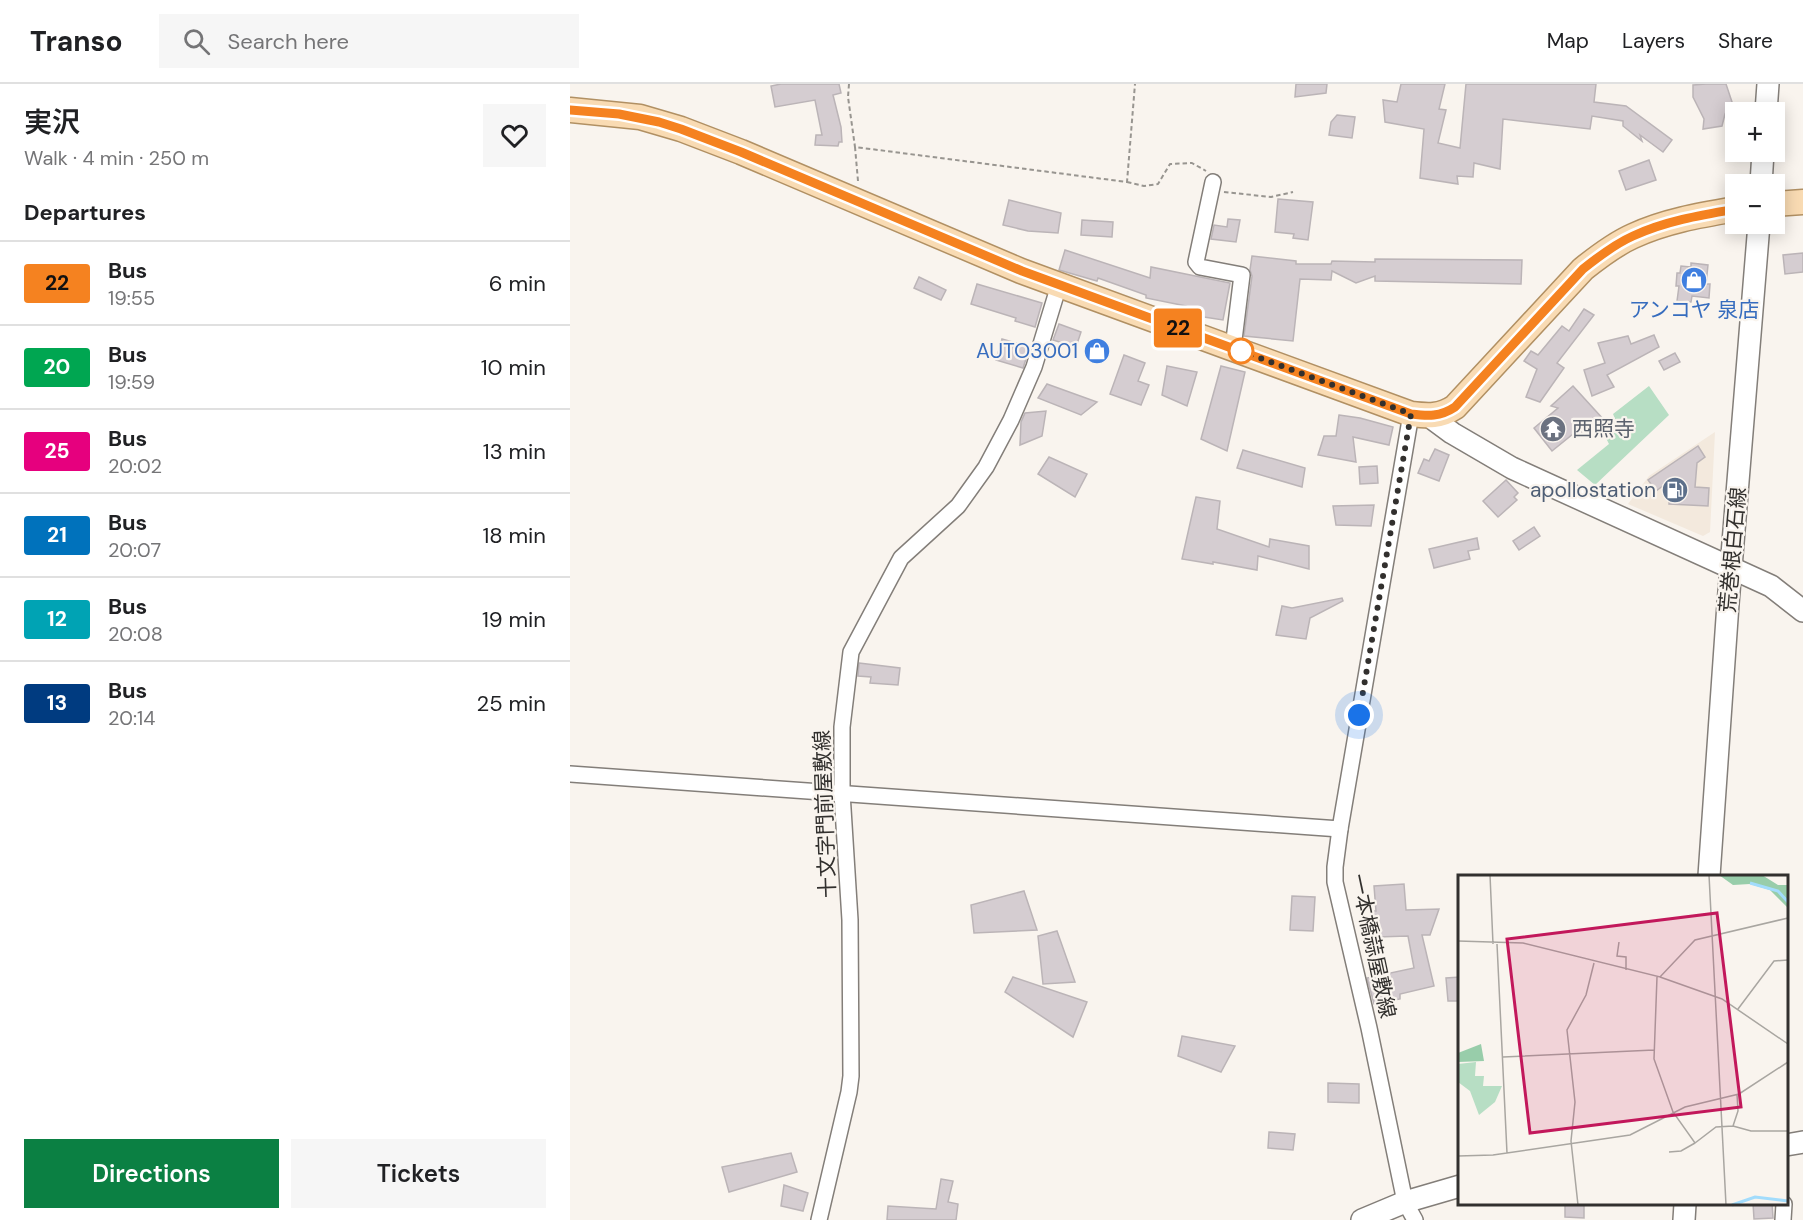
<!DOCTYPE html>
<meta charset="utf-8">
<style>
:root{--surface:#fff;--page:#f6f6f6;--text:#202124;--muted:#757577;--line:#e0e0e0;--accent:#0b8043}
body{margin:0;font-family:"DM Sans","Noto Sans JP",sans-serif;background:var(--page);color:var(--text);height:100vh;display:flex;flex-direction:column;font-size:22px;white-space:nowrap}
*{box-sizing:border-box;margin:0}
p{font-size:20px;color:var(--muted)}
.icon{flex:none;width:33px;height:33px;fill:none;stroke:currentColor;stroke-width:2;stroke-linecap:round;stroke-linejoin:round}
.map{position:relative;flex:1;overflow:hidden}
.sheet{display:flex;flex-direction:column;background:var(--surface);width:570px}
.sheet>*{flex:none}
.badge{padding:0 12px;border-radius:4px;font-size:21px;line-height:39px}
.fabs{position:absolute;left:1155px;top:18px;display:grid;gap:12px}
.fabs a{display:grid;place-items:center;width:60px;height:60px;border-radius:0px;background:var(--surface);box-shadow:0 3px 15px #0003;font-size:30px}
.you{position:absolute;width:30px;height:30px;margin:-15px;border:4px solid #fff;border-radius:50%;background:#1a73e8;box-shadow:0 0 0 9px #1a73e833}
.map>.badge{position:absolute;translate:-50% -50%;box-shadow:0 0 0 3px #fff}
h2{padding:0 24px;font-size:22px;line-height:54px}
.round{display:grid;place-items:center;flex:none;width:63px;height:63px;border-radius:0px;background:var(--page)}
.overview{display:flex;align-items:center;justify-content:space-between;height:102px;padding:0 24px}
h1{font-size:28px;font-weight:600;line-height:45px}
.cta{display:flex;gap:12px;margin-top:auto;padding:12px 24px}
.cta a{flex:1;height:69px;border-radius:0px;background:var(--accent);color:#fff;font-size:24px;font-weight:600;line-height:69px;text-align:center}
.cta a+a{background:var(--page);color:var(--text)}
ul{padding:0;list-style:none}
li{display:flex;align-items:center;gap:18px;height:84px;padding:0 24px;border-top:2px solid var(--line)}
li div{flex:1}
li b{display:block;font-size:22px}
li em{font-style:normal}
li .badge{min-width:66px;font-weight:700;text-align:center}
header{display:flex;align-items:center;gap:36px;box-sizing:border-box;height:84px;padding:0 30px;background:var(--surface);border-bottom:2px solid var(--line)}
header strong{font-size:28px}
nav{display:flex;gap:33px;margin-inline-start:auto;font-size:21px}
.search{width:420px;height:54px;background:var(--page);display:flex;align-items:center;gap:15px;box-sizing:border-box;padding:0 21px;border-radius:0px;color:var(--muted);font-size:22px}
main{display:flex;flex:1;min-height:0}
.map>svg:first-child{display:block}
</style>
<header>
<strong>Transo</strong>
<div class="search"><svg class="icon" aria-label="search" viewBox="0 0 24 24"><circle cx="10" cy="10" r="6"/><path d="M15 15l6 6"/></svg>Search here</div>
<nav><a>Map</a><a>Layers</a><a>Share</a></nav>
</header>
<main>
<section class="sheet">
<div class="overview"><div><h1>実沢</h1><p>Walk · 4 min · 250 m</p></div><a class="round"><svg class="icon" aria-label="heart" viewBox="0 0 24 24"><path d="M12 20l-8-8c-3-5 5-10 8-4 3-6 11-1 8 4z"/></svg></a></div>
<h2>Departures</h2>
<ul>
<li><span class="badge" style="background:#f58220;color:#111">22</span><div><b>Bus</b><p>19:55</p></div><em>6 min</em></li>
<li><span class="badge" style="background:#00a651;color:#fff">20</span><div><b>Bus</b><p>19:59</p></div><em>10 min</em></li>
<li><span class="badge" style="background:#e6007e;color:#fff">25</span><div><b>Bus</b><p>20:02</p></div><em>13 min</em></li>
<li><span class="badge" style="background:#0072bc;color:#fff">21</span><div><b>Bus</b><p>20:07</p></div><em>18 min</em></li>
<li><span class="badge" style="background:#00a3b4;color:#fff">12</span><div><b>Bus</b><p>20:08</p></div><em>19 min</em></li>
<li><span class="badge" style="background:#003b80;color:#fff">13</span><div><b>Bus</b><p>20:14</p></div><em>25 min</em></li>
</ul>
<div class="cta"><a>Directions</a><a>Tickets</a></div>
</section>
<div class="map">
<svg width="1233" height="1136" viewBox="0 0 1233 1136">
<rect width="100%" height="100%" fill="#f9f4ee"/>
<path fill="#f3e9dd" d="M1145,348L1140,448L1133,452L1058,420L1079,392Z"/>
<path fill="#b7dec4" d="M1079,302L1099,331L1025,401L1007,386L1039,360L1033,348L1046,337L1043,330Z"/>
<g fill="#d5cdd1" stroke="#bbb4b7" stroke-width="1.5">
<path d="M211,0H269L271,9L263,11L271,43L272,58H269L268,62L245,61L246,51H252L245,16L205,23L201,2Z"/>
<path d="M726,0H757L756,9L725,13Z"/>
<path d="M831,0H875L869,25L876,26L868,59L890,64L896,0H1026L1024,18L1056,22L1102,56L1093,68L1070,51L1072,57L1053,42V37L1022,32L1020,45L933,35L930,85L904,79L903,93L887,92L888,100L850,94L854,45L815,38L813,16L827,18Z"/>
<path d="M1136,0H1156L1162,18L1155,30L1152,42L1133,45L1134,35L1123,13V1Z"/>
<path d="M767,31L785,33L782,54L759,51L761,38Z"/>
<path d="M1079,76L1086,96L1056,106L1049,87Z"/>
<path d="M708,115L743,118L738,156L723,154L724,150L705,148Z"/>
<path d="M439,116L491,129L488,149L458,147L433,141Z"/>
<path d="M658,135L670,136L666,158L641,155L644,141L657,143Z"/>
<path d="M512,136L543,138L542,153L511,151Z"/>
<path d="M495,166L580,194L581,183L660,199L653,236L634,233L616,222L576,214V211L528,194L527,197L489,186Z"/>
<path d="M1233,169V188L1215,190L1213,171Z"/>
<path d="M682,172L726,177V180H761L762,177L805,178V175L952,176L951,200L805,197V192L786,199L762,187L761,196L730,195L723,257L674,252L682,192L680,186Z"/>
<path d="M1121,179L1138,181L1136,200H1140L1139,214L1122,212L1121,218L1107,217L1109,202H1106L1107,189H1110L1111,182L1121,183Z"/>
<path d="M349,193L376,206L371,216L344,204Z"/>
<path d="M407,200L472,219L465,243L445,237L446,234L401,220Z"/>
<path d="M1014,225L1024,231L987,279L994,284L970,318L956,313L967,285L954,277L961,267L968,271L992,242L999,247Z"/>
<path d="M489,240L511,248L506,263L483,256Z"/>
<path d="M1084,251L1089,263L1037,291L1044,303L1022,312L1014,286L1035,279L1028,259L1058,252L1061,260Z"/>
<path d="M432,255L460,263L453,284L426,276Z"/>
<path d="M1105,269L1110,278L1094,286L1089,277Z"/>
<path d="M554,271L575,279L568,297L579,301L571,321L540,310Z"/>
<path d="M597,282L627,288L617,322L592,311Z"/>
<path d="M651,282L675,288L657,367L631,355Z"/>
<path d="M477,300L527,318L511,331L468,314Z"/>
<path d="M1003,302L1034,336L1015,351L1008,346L982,367L964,344L988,324L981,322Z"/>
<path d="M476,327L472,352L450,361L451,338L455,329Z"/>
<path d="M769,331L790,334L823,343L819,361L783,353L786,378L748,371L754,352H766Z"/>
<path d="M1128,362L1135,373L1127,379L1125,403L1139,404L1138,422L1099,420L1101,396L1086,407L1078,396Z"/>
<path d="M865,365L879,371L869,397L848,389L854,375L859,377Z"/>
<path d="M673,366L735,384L732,403L667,384Z"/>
<path d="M479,373L517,390L505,413L468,390Z"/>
<path d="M807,382L808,399L790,400L789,383Z"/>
<path d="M936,396L948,409L944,413L947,416L928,433L913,417Z"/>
<path d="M626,413L650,417L647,445L699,463L700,455L739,462V485L688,472L687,486L643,478V480L612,475Z"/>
<path d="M804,421L801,442L766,441L763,422Z"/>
<path d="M964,443L970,452L949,466L943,457Z"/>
<path d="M907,454L909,465L898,467L900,475L864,484L859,465Z"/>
<path d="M772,514L773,517L740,534L736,555L706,551L712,522L722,524Z"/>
<path d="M289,579L330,584L328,601L300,599L301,593L288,592Z"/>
<path d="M834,800L836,826L869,825L860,851H852L864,902L830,910V915L804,920L797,894L844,884L838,852L807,853L803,827H806L804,802Z"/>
<path d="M454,807L467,846L404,849L401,821Z"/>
<path d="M722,812L745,813L743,847L720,846Z"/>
<path d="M487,847L505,898L473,900L468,852Z"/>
<path d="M443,893L517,918L503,953L435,908Z"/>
<path d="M890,893V917H878L876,894Z"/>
<path d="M612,952L665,962L651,988L608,972Z"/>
<path d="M758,999L789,1000V1019L758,1018Z"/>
<path d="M699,1048L725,1050L723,1066L698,1064Z"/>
<path d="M221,1069L227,1088L159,1108L152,1083Z"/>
<path d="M371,1095L383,1097L378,1118L388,1120L386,1136H317L318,1122L366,1125Z"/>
<path d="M214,1101L238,1109L233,1127L211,1122Z"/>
<path d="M995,1119H1014V1134L995,1133Z"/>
<path d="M1183,1119H1202L1203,1134L1184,1135Z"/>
</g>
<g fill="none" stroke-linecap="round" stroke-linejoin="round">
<defs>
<g id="street">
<path d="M643,98L626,178L630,183L672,191L663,264"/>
<path d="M841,330L770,745L765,783V798L799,944L835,1118L845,1136"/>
<path d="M0,690L770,745"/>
<path d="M249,1136L279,1008L281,992L280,836L272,709V643L281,568L331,474L388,422L416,383L441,336L464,283L489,201"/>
<path d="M1213,1136L1214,1120"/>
</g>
<g id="secondary">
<path d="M1196,28L1198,0"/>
<path d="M1191,100L1193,68"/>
<path d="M859,332L882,349L942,384L1201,502L1233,527"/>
<path d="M1139,792L1158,520L1189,140"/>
<path d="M1216,1061L1233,1058"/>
<path d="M792,1136L835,1118L890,1102"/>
<path d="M1114,1136L1115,1120"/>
</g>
<g id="primary">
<path d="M0,26L70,33L111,45L171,68L451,187L841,330C858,332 870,333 885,323L1013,185C1028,173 1045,160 1063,152C1095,137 1131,131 1166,125"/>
<path d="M1204,120L1233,118"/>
</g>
</defs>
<use href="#street" stroke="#837e79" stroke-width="18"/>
<use href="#secondary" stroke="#837e79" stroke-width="24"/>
<use href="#primary" stroke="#b19063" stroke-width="27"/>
<g stroke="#989590" stroke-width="2" stroke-dasharray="4.5 3" stroke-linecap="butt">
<path d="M279,0L278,13L285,63"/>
<path d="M288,97L285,63L557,98L565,0"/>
<path d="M557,98L574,102L588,100L600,80L622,79L636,87"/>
<path d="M654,108L701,113L723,108"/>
</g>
<use href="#street" stroke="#fff" stroke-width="15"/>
<use href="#secondary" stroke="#fff" stroke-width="21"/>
<use href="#primary" stroke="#f9dbb3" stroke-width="24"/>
</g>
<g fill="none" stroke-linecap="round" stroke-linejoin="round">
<defs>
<path id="line" d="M0,26L49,30L89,38L111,45L171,68L452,187L841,330C858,332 870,333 885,323L1013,185C1028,173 1045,160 1063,152C1095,137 1131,131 1166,125"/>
</defs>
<use href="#line" stroke="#fff" stroke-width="14"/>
<use href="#line" stroke="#f58220" stroke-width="9"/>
<path stroke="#32302e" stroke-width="6" stroke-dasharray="0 10.8" d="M671,267L841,330L789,631"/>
</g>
<defs>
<symbol id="shop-disc" viewBox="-11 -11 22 22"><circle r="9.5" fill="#3f7fe0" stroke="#f9f4ee"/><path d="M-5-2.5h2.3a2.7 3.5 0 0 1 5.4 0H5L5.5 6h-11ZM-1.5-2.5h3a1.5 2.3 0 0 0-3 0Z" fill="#fff"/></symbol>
<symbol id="temple-disc" viewBox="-11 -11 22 22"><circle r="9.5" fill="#6b7280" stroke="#f9f4ee"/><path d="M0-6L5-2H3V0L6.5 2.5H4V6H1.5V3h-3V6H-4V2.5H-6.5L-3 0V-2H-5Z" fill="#fff"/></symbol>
<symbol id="fuel-disc" viewBox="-11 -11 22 22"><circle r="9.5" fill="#5c6f8a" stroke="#f9f4ee"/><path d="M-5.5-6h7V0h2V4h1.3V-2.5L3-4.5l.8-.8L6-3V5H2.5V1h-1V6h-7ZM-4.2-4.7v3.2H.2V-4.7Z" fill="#fff"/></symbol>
</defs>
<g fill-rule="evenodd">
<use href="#shop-disc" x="1109" y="181" width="30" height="30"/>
<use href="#shop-disc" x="512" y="252" width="30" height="30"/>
<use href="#temple-disc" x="968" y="330" width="30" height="30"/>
<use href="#fuel-disc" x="1090" y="391" width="30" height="30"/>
</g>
<circle fill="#fff" stroke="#f58220" stroke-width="3" cx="671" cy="267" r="12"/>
<g text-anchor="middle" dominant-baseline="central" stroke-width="4.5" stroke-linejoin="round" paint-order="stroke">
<g font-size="21" fill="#366cbe" stroke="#f9f4ee">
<text x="1124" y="226">アンコヤ 泉店</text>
<text x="508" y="267" text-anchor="end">AUTO3001</text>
</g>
<g font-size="21" fill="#5b616d" stroke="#f9f4ee" text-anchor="start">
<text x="1002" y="345">西照寺</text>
</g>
<g font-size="21" fill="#4e5e75" stroke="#f9f4ee" text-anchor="end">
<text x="1086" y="406">apollostation</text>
</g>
<g font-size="21" fill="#32302e" stroke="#f9f4ee">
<text transform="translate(1163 466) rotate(-85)">荒巻根白石線</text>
<text transform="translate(255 730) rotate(-92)">十文字門前屋敷線</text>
<text transform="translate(803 862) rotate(78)">一本橋蒜屋敷線</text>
</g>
</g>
<g transform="translate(888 791)">
<rect width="330" height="330" fill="#f9f4ee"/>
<path d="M18,187L17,201H26L25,211H44L37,227L21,240L12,216L0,207V189Z" fill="#b7dec4"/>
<path d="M261,0H304L320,10H330V33L312,15L292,9L275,10ZM23,169L26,186L0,187V178Z" fill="#98cdaa"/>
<path fill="none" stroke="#a2dcfc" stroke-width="3" d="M292,8L320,16L330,27M274,330L297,322L330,326"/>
<path fill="none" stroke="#a9a6a1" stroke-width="1.5" d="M32,0L35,69M251,0L268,330M0,66L65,68L202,102L237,65L330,43M161,67L159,81L168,82V95M39,69L49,278M199,102L196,184L215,237L237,268L258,252L275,251L280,236L279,219M202,102L264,124L330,169M280,134L316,86L330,85M45,182L196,175M275,251L293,256H330M211,277L223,276L237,268M0,281L35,280L172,260L227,232L281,219L330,187M120,330L113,266L117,227L109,155L128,120L136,88"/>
<path fill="#c2185b" fill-opacity="0.15" stroke="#c2185b" stroke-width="3" d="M259,38L283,232L72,258L49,64Z"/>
<rect width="330" height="330" fill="none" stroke="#32302e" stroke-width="3"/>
</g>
</svg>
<div class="fabs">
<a>+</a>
<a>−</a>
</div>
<div class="you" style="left:789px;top:631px"></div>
<b class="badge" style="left:608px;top:244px;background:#f58220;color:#111">22</b>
</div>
</main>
